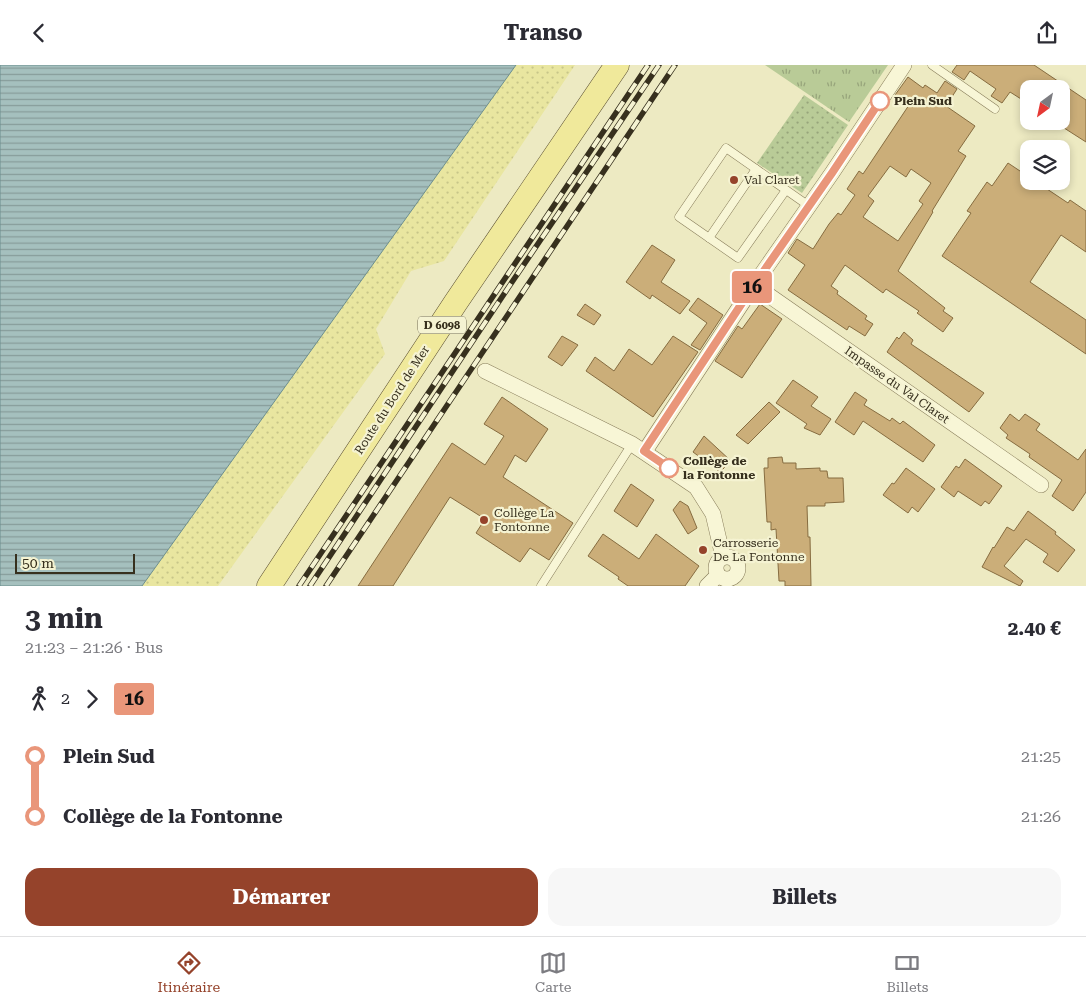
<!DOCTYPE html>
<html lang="fr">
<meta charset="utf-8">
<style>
:root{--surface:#fff;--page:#f7f7f7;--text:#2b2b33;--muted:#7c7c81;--line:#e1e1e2;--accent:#95432b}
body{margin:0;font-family:"Roboto Serif",serif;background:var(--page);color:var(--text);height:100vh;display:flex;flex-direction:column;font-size:19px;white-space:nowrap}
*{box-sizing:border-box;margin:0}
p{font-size:16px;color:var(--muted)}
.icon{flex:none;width:28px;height:28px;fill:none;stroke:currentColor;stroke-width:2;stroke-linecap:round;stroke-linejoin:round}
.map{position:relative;height:521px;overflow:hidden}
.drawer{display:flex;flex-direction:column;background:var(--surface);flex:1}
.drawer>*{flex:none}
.badge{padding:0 10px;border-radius:4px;font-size:18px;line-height:32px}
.needle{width:32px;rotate:213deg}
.controls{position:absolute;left:1020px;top:15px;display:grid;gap:10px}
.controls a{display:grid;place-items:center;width:50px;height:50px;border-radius:10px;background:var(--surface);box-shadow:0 2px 8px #0003;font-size:25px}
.scale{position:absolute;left:15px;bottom:12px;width:120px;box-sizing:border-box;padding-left:5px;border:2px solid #37301e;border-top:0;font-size:14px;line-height:18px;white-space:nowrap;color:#37301e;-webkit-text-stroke:4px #f5f3d2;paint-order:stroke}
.map>.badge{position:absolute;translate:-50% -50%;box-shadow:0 0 0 2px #fff}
.legs{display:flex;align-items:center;gap:8px;height:55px;padding:0 25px;font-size:16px}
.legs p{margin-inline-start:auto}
.overview{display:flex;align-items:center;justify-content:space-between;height:85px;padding:0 25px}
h1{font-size:28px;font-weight:700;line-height:38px}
.primary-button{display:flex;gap:10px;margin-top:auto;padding:10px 25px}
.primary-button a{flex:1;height:58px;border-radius:15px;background:var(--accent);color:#fff;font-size:20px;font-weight:700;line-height:58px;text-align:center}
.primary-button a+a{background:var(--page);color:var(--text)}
ul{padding:0 25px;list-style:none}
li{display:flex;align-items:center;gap:18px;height:60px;font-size:19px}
li i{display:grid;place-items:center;width:8px;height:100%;margin:0 6px;background:currentColor}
li i::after{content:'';width:12px;height:12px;margin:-6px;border:4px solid;border-radius:50%;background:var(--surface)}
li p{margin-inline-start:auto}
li:first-child i{background:linear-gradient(#0000 50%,currentColor 0)}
li:last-child i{background:linear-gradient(currentColor 50%,#0000 0)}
header{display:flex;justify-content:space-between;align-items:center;height:65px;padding:0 25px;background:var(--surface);font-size:22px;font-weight:700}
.menu{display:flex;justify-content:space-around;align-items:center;height:70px;border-top:1px solid var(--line);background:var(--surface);font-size:14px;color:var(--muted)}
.menu a{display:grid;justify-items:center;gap:2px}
.menu .on{color:var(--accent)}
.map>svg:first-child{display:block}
</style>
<header><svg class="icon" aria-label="back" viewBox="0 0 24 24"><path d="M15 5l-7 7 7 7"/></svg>Transo<svg class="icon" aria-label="share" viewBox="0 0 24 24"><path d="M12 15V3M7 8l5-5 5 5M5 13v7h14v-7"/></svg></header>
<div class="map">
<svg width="1086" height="521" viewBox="0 0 1086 521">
<defs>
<pattern id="sand-dots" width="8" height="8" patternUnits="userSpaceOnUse" patternTransform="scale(1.25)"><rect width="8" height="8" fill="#e9e6a0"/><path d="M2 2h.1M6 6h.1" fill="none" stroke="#c8c689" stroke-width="1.8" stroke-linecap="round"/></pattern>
<pattern id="park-tufts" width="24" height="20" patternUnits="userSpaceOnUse" patternTransform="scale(1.25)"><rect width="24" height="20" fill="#b9cb97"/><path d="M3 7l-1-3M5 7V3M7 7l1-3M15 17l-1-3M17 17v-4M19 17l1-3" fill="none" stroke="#97a57b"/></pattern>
<pattern id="garden-dots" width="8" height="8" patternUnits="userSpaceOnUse" patternTransform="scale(1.25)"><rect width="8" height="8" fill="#b9cb97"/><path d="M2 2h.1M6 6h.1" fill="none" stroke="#97a57b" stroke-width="1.8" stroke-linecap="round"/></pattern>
<pattern id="water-rules" width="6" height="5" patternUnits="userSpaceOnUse" patternTransform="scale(1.25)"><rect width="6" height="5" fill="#a5c0be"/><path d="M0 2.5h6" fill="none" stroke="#879c9a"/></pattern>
</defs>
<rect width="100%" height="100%" fill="#edeac2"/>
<path fill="url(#sand-dots)" d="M516,0H575L444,196L411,206L376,264L385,289L218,521H142Z"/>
<path fill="url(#park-tufts)" d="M765,0H888L849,57Z"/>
<path fill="url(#garden-dots)" d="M804,30L848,60L802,128L757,98Z"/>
<path fill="url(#water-rules)" stroke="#6c8e8d" d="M0,0H516L142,521H0Z"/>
<g fill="#cbae79" stroke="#866c40" fill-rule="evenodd">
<path d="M957,0H1034L1086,35V77L1061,61V24H1029V39L1010,27L1002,38L991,31L996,24L970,6L964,15L952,7Z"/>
<path d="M908,12L923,23L925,20L937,28L945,16L957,24L946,41L975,61L958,86L966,91L932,146L933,147L898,206L945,243L943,246L953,253L943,267L917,248L919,246L886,224L883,228L845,200L831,221L838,226L837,229L867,251L865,254L873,259L865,271L849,261L847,265L788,225L805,200L788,188L797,174L813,184L829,159L838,148L841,150L855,130L847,124L859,106L863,109L909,40L895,30ZM890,101L906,112L911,104L931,118L919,136L923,139L898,176L863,152L874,136L868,131Z"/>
<path d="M1008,98L1029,112V116H1035L1068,138L1070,135L1086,146V187L1061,170L1030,217L1086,255V289L942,191L971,148L967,146L987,117L992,121Z"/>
<path d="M652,180L675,195L661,217L690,236L680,249L652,230L650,234L626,217Z"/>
<path d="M698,233L723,250L700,285L691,280L707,258L689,245Z"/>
<path d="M585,239L601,250L594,260L577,250Z"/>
<path d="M760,239L782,254L742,313L715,296L738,261L742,264Z"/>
<path d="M904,267L913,275L911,279L984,328L969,347L887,287L897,272L899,274Z"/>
<path d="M562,271L578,280L562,301L548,292Z"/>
<path d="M673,271L698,287L653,352L586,306L595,292L614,306L629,284L652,300Z"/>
<path d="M793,315L818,332L811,341L831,354L820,370L804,363L807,359L776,338Z"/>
<path d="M855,327L867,335L864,340L890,356L892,353L900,359L903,356L935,380L923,397L863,356L854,370L835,357Z"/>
<path d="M502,332L548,364L526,397L515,390L503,412L573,458L549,495L530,483L520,497L476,468L485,454L450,432L393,521H358L452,378L485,400L504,371L484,359Z"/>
<path d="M769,337L780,347L748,379L736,370Z"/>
<path d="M1010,349L1019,356L1025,349L1040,359L1036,365L1078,395L1086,384V427L1073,446L1052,431L1062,415L1029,392L1030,389L1006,373L1008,370L1000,363Z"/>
<path d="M704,371L731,396L720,407L693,387Z"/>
<path d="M782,392L783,398H796V404L820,403V406H827L828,413H843L844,437L825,438V441H807L808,472H810L811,521H785V516H779L776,464L771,465V457H767L764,403H768V393Z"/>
<path d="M965,394L1002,421L989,439L985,436L981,441L958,426L954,432L941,422L956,401L959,403Z"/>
<path d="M906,403L935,424L918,447L912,442L908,448L883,430L892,418L894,419Z"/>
<path d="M631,419L654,435L637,462L614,446Z"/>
<path d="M680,436L688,441L697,463L688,469L673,445Z"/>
<path d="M1028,446L1056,467L1055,469L1075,485L1058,507L1043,497L1048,489L1026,474L1004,501L1023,516L1020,521L982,502L993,482L994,483L1007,462L1014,466Z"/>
<path d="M603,469L639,494L656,469L699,501L685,521H628L618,514L619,512L588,491Z"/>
</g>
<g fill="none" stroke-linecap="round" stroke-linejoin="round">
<defs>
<g id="lane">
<path d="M932,0L995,44"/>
<path d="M786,125L738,193L679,152L726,83L809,141"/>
<path d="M709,173L756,104"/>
<path d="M541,521L632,379"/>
</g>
<g id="street">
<path d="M754,220L1041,420"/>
<path d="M485,306L632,379L696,422L713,449L723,492"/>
<path d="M645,386L754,220L832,108L904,0"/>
<circle cx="727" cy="503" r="11"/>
<path d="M707,521L718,510"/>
</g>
<path id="primary" d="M269,521L456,237L617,0"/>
</defs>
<use href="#lane" stroke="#877c5a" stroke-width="9"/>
<use href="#street" stroke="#877c5a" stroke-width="16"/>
<use href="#primary" stroke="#55492e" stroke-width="25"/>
<use href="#lane" stroke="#f8f6d6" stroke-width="8"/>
<use href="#street" stroke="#f8f6d6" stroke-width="15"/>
<use href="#primary" stroke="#f0e99b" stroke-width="24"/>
<defs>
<g id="rail">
<path d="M299,521L648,0"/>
<path d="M310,521L508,223L659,0"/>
<path d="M326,521L675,0"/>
</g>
</defs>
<use href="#rail" stroke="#37301e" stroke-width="5.5"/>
<use href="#rail" stroke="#f5f3d2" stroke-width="4" stroke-dasharray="11" stroke-linecap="butt"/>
</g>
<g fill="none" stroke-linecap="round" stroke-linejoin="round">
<defs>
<path id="line-1" d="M669,403L644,386L754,220L832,108L880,36"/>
</defs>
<use href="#line-1" stroke="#fff" stroke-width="11"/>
<use href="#line-1" stroke="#e9967a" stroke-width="8"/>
</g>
<g fill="#fff" stroke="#e9967a" stroke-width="2.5">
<circle cx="880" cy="36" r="9"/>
<circle cx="669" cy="403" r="9"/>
</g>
<g fill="#95432b" stroke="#f5f3d2" stroke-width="2">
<circle cx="734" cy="115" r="5"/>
<circle cx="484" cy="455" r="5"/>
<circle cx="703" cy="485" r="5"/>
</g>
<g text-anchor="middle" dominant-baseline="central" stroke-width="4.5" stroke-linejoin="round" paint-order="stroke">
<rect fill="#f5f3d2" stroke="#706a54" stroke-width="1" x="418" y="251.5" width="48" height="17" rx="4"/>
<g font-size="11" font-weight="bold" fill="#37301e">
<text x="442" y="260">D 6098</text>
</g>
<g font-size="12" font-weight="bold" fill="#37301e" stroke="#f5f3d2" text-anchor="start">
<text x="894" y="36">Plein Sud</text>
<text x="683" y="396">Collège de<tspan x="683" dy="14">la Fontonne</tspan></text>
</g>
<g font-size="12" fill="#37301e" stroke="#f5f3d2" text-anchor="start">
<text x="744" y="115">Val Claret</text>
<text x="494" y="448">Collège La<tspan x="494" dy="14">Fontonne</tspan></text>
<text x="713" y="478">Carrosserie<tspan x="713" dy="14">De La Fontonne</tspan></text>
</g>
<g font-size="12" fill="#37301e" stroke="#f5f3d2">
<text transform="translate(897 320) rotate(35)">Impasse du Val Claret</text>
<text transform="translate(392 335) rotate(-57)">Route du Bord de Mer</text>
</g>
</g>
</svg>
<div class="controls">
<a><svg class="needle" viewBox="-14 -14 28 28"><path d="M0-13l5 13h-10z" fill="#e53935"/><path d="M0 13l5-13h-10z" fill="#7c7c81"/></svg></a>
<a><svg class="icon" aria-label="layers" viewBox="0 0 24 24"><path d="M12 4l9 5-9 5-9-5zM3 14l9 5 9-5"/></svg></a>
</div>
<div class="scale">50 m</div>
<b class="badge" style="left:752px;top:222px;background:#e9967a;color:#111">16</b>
</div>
<section class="drawer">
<div class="overview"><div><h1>3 min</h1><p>21:23 – 21:26 · Bus</p></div><b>2.40 €</b></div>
<div class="legs"><svg class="icon" aria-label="walk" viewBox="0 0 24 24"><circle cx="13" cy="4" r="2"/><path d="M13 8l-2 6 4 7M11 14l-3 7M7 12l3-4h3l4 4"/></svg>2<svg class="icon" aria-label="forward" viewBox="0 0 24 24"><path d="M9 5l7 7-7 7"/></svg><b class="badge" style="background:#e9967a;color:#111">16</b></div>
<ul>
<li><i style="color:#e9967a"></i><b>Plein Sud</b><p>21:25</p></li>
<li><i style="color:#e9967a"></i><b>Collège de la Fontonne</b><p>21:26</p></li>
</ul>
<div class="primary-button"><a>Démarrer</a><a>Billets</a></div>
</section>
<nav class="menu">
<a class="on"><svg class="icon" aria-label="directions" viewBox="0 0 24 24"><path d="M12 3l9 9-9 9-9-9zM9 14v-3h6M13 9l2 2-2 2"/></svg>Itinéraire</a>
<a><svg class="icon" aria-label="map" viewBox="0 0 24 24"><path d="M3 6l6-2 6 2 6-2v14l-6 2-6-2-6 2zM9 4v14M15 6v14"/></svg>Carte</a>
<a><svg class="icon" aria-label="tickets" viewBox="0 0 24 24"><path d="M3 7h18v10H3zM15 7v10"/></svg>Billets</a>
</nav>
